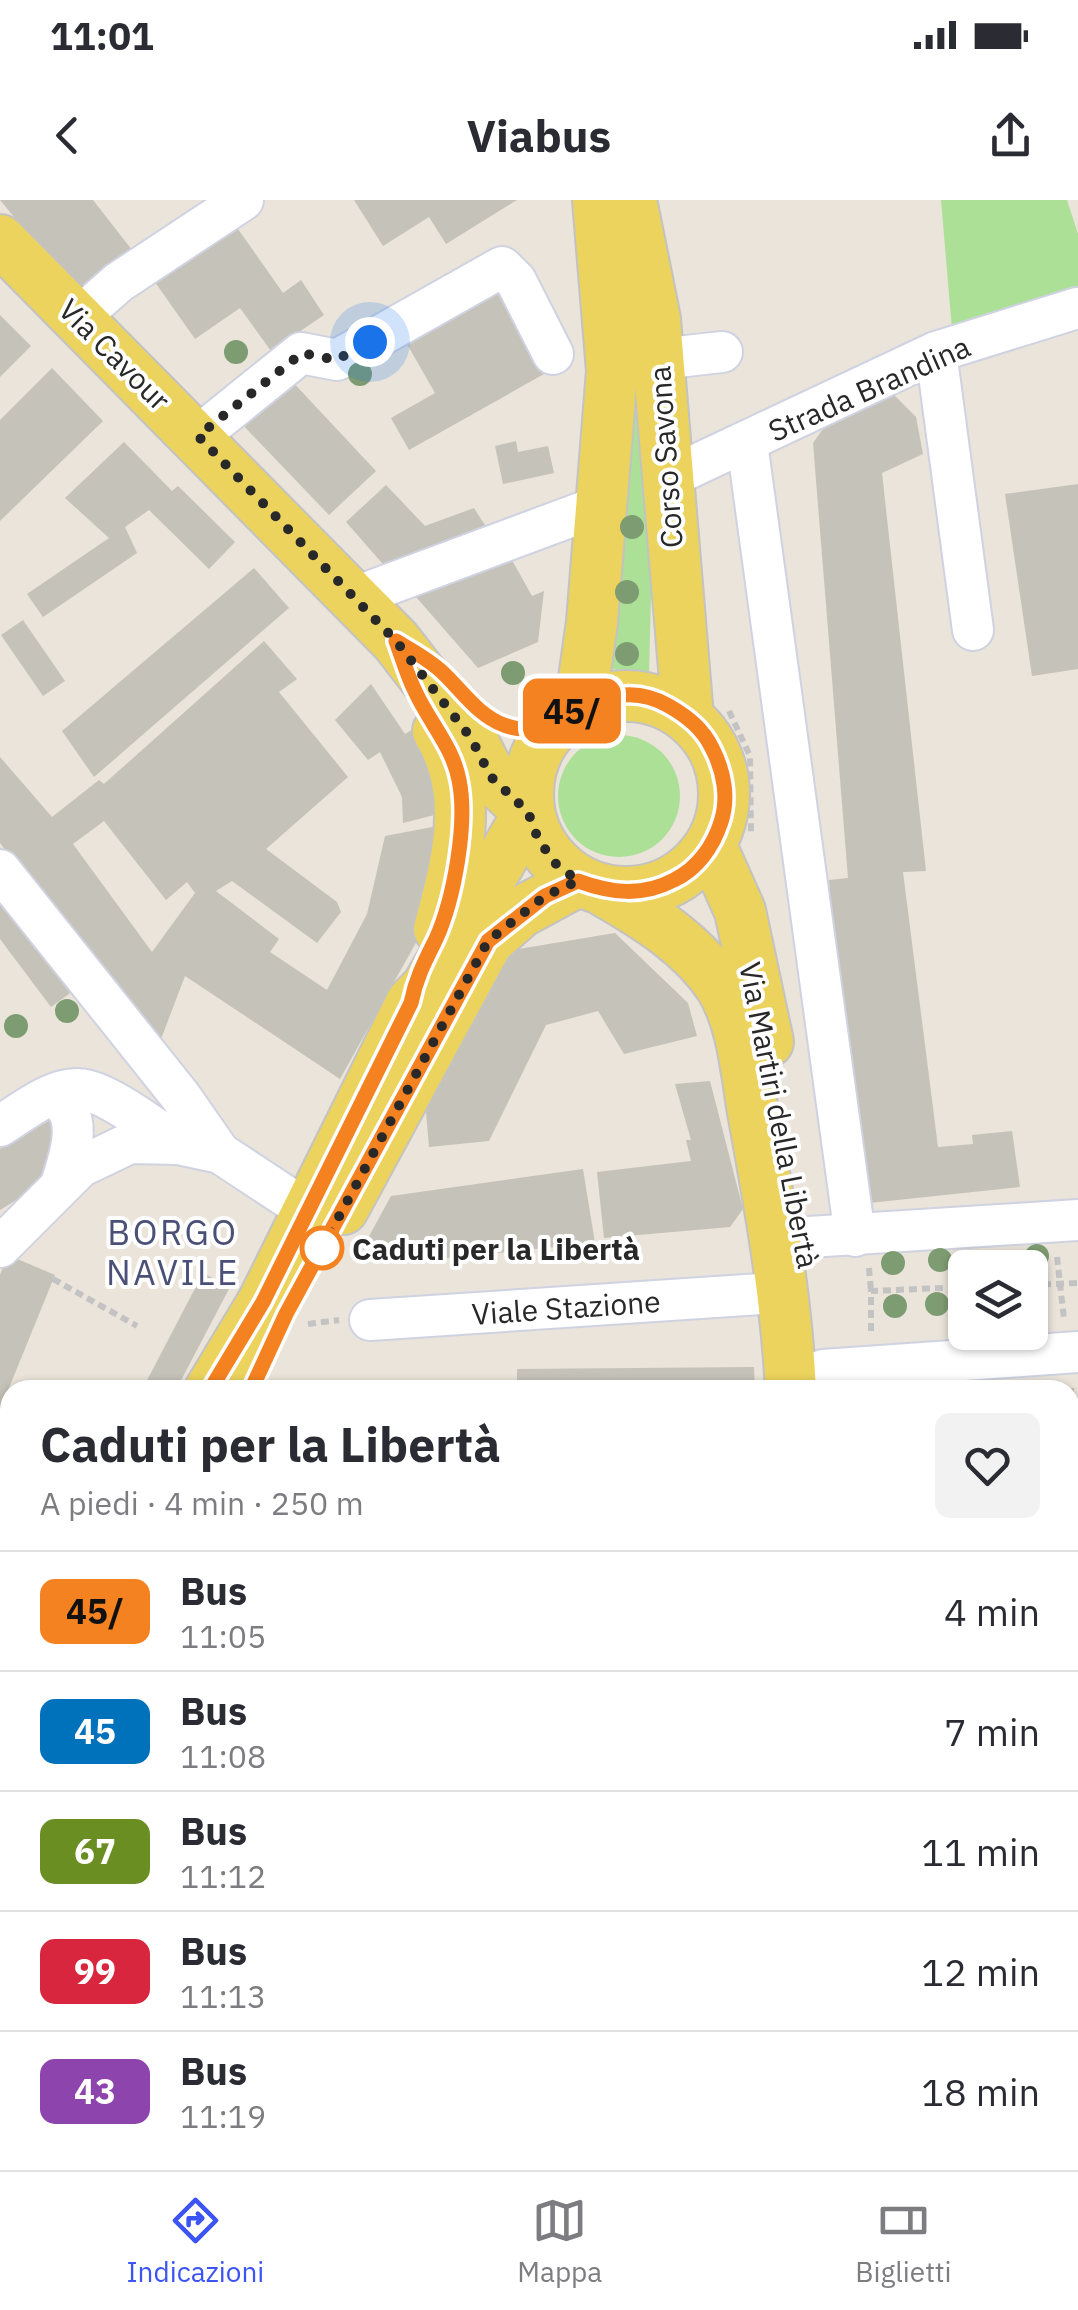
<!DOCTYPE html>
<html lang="it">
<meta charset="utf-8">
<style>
:root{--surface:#fff;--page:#f2f2f3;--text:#2b2b33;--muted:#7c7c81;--line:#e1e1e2;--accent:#3d54f4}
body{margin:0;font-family:"IBM Plex Sans",sans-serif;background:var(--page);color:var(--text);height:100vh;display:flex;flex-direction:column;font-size:38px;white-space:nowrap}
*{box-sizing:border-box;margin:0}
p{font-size:32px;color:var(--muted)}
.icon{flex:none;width:55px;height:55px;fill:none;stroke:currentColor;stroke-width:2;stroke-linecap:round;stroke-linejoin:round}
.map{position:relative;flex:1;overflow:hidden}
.details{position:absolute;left:0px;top:1180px;width:1080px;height:790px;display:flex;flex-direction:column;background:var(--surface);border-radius:30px 30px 0 0;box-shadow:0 2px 8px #0004}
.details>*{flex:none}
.badge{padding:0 20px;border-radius:15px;font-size:35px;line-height:65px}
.buttons{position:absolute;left:948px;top:1050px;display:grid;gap:20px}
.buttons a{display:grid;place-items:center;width:100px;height:100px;border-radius:15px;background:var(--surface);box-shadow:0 2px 8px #0004;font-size:50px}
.you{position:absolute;width:50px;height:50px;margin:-25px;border:8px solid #fff;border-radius:50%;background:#1a73e8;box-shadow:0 0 0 15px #1a73e833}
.map>.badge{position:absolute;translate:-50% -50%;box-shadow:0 0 0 5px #fff}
.round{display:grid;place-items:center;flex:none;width:105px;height:105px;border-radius:15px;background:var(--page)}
.overview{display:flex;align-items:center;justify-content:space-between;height:170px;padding:0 40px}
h1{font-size:48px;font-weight:700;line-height:75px}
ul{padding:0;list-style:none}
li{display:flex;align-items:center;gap:30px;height:120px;padding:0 40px;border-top:2px solid var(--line)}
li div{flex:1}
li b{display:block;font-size:38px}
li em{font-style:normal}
li .badge{min-width:110px;font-weight:700;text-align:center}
.status{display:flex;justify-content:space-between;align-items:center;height:70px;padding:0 50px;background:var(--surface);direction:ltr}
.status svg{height:28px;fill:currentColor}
header{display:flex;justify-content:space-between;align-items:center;height:130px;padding:0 40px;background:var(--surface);font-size:45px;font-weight:700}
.tab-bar{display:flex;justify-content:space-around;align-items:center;height:140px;border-top:2px solid var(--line);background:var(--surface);font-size:28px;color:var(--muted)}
.tab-bar a{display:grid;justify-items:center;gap:5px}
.tab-bar .selected{color:var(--accent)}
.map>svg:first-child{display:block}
</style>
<div class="status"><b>11:01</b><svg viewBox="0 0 49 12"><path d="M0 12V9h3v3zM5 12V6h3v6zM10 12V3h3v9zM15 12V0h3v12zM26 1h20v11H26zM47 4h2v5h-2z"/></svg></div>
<header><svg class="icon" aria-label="back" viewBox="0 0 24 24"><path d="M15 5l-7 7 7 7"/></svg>Viabus<svg class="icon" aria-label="share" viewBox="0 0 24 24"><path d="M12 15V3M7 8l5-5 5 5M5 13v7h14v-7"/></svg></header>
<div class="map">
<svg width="1078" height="1970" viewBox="0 0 1078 1970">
<rect width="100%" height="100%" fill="#eae4da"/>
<g fill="#ace097">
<path d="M941,0H1067L1078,34V91L953,141Z"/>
<path d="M638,122L652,357L649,475L608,468Z"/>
<circle cx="619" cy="596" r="61"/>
<path d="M10,1671V1960H32L31,1966L0,1970V1687Z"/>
</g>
<path fill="#6fc2ea" d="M1078,1859V1970H0L175,1967L218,1960H1070V1860Z"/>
<g fill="#c5c2b9" fill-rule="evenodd">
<path d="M0,0H93L136,55L82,99Z"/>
<path d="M354,0H517L446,44L429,17L383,46Z"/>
<path d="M231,19L283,93L301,80L324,115L271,151L240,108L195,139L150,75Z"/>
<path d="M490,79L544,174L409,250L391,218L435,193L399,130Z"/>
<path d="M0,115L31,146L0,177Z"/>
<path d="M52,168L103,221L0,321V220Z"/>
<path d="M288,177L376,271L329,315L240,222Z"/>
<path d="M890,191L916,217L923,254L882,273L926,671L903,672L938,947L973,944L972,935L1012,931L1020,987L869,1003L844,861L829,680L848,678L813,243L828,222Z"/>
<path d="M516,241L518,252L548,246L554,273L503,284L495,246Z"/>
<path d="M124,242L172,291L178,286L235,342L209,369L149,310L125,327L137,353L43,417L27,394L109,338L65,298Z"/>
<path d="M1078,284V469L1032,476L1005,294Z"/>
<path d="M386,285L425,326L474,308L490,333L389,371L346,322Z"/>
<path d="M508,353L532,396L544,391L538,442L478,468L410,390Z"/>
<path d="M254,368L289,408L94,577L62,531Z"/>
<path d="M23,420L65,481L43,496L1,435Z"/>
<path d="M264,441L297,479L279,492L348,577L266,649L337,702L341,712L317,743L232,681L216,691L279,739L270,752L327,790L367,714L385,636L443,625L423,730L340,879L185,776L161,839L147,841L0,643V557L52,617L99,580L104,584ZM104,621L166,700L187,682L195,693L152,752L73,644Z"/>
<path d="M371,484L405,534L420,525L446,612L403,623L402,597L380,552L368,560L335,520Z"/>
<path d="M0,685L73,791L51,807L0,739Z"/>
<path d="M615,733L688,803L697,836L624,854L598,811L546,825L489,941L429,947L426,912L501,752Z"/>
<path d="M710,881L743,1009L730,1027L604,1038L597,972L691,961L686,940H691L675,884Z"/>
<path d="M52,919L63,933L44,983L0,1010V949Z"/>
<path d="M583,969L595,1043L398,1063L362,1049L391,996Z"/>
<path d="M8,1055L55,1075L0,1210V1075Z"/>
<path d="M203,1073L230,1087L176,1190H142Z"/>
<path d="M754,1167L755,1190H292L295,1184L517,1180V1169Z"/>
<path d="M1070,1188H1074L1076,1277H1070Z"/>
<path d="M1070,1319H1074L1078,1357V1567L1070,1568Z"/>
<path d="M0,1404L10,1408V1465L0,1461Z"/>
<path d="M0,1518L10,1523V1586L0,1602Z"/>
<path d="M1070,1590H1077L1078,1607V1657L1070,1658Z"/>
</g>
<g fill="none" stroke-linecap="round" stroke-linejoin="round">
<defs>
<g id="minor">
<path d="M78,118L119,82L243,0"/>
<path d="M936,152L973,430"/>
<path d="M659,159L722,152"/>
<path d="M198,236L301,153L337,160L502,67L516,81L553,154"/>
<path d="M747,243L855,1036"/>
<path d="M666,279L936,152L1077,108"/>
<path d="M355,397L602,305"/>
<path d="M0,670L181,897L220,953"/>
<path d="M52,895C85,912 71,953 62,981"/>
<path d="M0,926C21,913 53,887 79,889C105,890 155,929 178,944"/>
<path d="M809,1037L1078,1020"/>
<path d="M0,1047L80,967L130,943L178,944L220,953L305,1009"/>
<path d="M370,1120L761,1094"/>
<path d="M823,1170L1078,1152"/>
<path d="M0,1253L10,1258"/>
<path d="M0,1637L10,1616"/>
<path d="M1070,1685L1078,1684"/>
</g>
<g id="major">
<path d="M631,0L655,119L688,517"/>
<path d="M0,40L396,441L471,538L491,577L529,612"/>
<circle cx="626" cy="594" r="98"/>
<path d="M580,507L592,422L612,171L598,0"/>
<path d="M438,531C476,594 457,661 439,729"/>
<path d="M711,646L740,711L768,842"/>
<path d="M604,691C646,715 694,745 721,787C743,823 746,871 753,912C770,1005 786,1095 791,1190"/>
<path d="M343,1009L488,741L521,712L578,681"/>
<path d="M210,1190L263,1102L411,803L427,787L529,612"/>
<path d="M0,1379L10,1384"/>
<path d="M85,1960L86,1970"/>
<path d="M838,1960V1970"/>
<path d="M884,1960V1970"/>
</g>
</defs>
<use href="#minor" stroke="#cfd2e1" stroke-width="44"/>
<use href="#major" stroke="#c3c3c3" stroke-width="54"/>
<g stroke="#c3c3c3" stroke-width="6" stroke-dasharray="8 5" stroke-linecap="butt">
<path d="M729,511L750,556L751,633"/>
<path d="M1057,1057L1064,1119"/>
<path d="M869,1068L871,1091"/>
<path d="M53,1079L137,1126"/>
<path d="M1030,1085L1078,1083"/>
<path d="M308,1124L339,1120"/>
<path d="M871,1131V1091L965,1087"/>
<path d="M0,1329H10"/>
<path d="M0,1830L10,1829"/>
</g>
<use href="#minor" stroke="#fff" stroke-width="40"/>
<use href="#major" stroke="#ecd35d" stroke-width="50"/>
</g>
<g fill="#7e9c71">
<circle cx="236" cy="152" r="12"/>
<circle cx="360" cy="174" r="12"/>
<circle cx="632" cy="327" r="12"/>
<circle cx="627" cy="392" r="12"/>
<circle cx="627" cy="454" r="12"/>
<circle cx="513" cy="473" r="12"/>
<circle cx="67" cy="811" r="12"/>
<circle cx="16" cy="826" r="12"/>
<circle cx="1037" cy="1056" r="12"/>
<circle cx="940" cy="1060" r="12"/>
<circle cx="893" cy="1063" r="12"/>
<circle cx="937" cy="1104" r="12"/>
<circle cx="895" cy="1106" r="12"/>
</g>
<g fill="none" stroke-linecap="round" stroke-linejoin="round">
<defs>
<path id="line" d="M210,1190L263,1102L411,803C416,778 425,761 436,739C454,699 468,623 459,580C453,547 429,522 415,491C407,475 402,457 396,441C411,450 428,459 441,471C461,489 477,515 504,525C562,548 598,466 669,506C688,517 703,529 712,548C724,571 729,598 721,622C713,647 697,669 674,680C642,697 611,693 578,681L545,696L488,741L286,1114L251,1190"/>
</defs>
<use href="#line" stroke="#fff" stroke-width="22"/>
<use href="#line" stroke="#f58220" stroke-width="15"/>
<path stroke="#282828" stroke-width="10" stroke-dasharray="0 18" d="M322,1048L488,741L545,696L578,681L555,663L538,639L528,612L491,577L471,538L396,441L198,236L302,153L336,160L370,142"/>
</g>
<circle fill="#fff" stroke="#f58220" stroke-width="5" cx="322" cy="1048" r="20"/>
<g text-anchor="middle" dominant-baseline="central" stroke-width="8" stroke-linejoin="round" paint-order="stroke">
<g font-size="30" fill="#282828" stroke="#fff">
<text transform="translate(115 154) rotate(45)">Via Cavour</text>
<text transform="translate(869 188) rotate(-24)">Strada Brandina</text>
<text transform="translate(665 257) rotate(-94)">Corso Savona</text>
<text transform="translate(780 915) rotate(79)">Via Martiri della Libertà</text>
<text transform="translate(566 1107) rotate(-4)">Viale Stazione</text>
</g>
<g font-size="30" font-weight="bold" fill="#282828" stroke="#fff" text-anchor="start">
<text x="352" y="1048">Caduti per la Libertà</text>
</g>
<g font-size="35" letter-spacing="2.5" fill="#4a5077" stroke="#fff">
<text x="173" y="1032">BORGO<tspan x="173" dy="40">NAVILE</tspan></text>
</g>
</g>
</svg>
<div class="buttons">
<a><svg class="icon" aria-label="layers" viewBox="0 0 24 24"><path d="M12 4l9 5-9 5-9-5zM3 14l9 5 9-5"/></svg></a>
</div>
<div class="you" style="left:370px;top:142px"></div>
<b class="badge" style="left:572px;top:511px;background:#f58220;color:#111">45/</b>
<section class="details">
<div class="overview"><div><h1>Caduti per la Libertà</h1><p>A piedi · 4 min · 250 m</p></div><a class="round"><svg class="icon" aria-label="heart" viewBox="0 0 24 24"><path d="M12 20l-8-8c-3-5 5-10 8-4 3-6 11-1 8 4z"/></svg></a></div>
<ul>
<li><span class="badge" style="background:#f58220;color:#111">45/</span><div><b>Bus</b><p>11:05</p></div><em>4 min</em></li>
<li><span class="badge" style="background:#0072bc;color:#fff">45</span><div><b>Bus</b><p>11:08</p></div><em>7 min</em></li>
<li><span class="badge" style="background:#6b8e23;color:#fff">67</span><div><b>Bus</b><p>11:12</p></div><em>11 min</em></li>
<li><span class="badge" style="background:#d7263d;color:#fff">99</span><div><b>Bus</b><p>11:13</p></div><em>12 min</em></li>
<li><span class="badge" style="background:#8e44ad;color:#fff">43</span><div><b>Bus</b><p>11:19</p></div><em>18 min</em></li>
</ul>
</section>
</div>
<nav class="tab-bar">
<a class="selected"><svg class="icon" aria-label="directions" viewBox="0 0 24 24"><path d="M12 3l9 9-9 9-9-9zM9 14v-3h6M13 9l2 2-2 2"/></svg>Indicazioni</a>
<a><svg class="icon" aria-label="map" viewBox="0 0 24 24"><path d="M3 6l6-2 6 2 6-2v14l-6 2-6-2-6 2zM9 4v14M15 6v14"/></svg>Mappa</a>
<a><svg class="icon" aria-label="tickets" viewBox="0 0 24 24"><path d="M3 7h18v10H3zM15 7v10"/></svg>Biglietti</a>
</nav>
